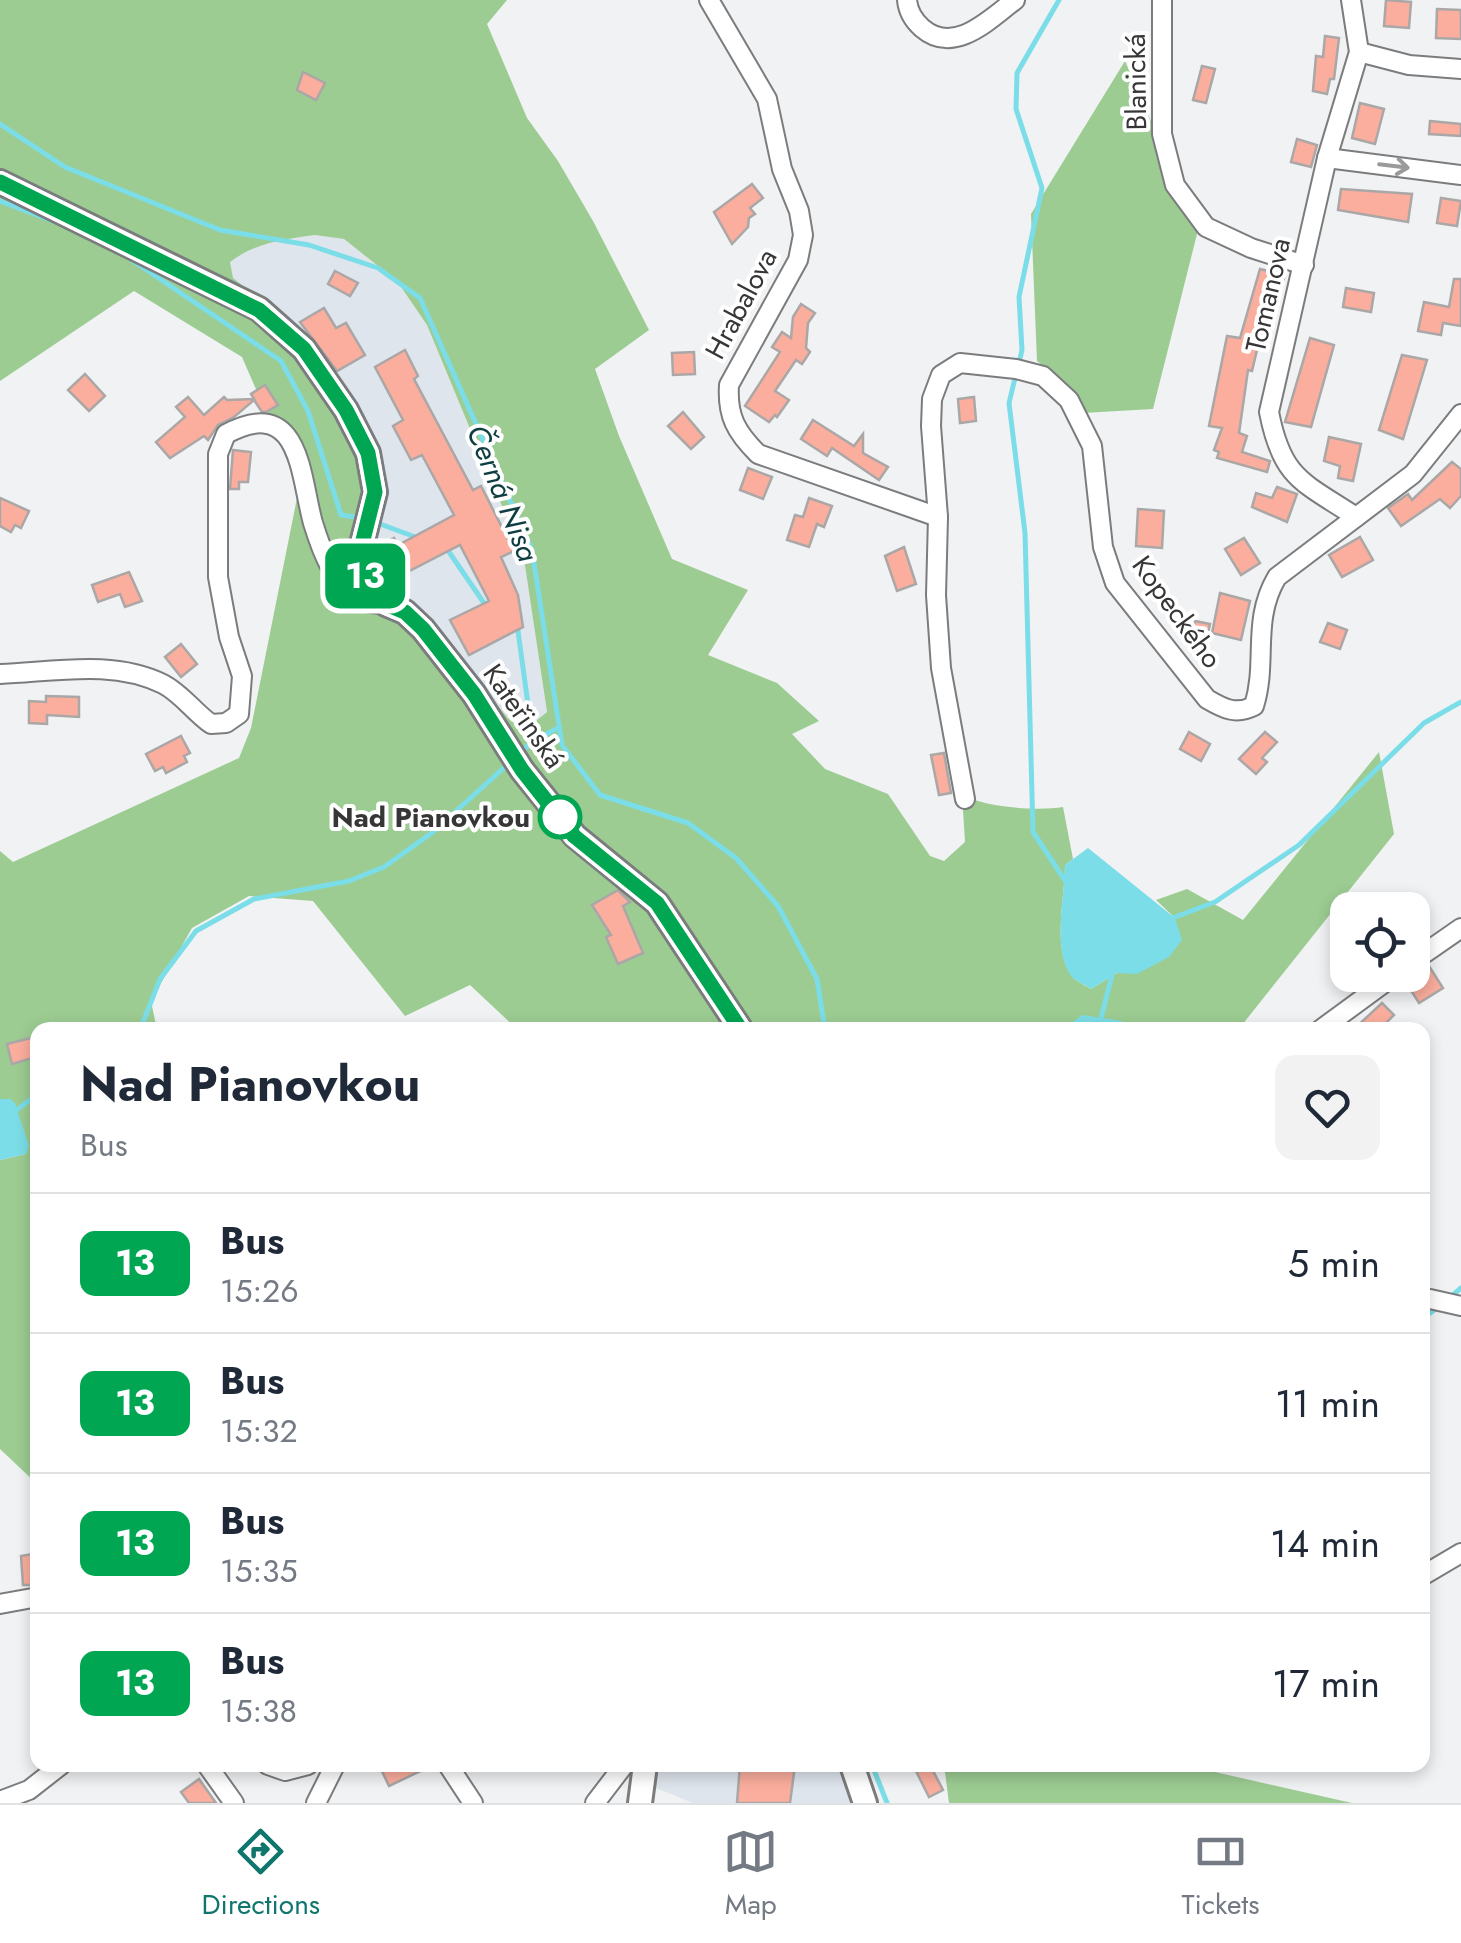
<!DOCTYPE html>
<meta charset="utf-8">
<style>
:root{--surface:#fff;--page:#f2f2f3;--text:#1f2937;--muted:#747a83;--line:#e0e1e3;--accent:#0f766e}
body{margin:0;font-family:Jost,sans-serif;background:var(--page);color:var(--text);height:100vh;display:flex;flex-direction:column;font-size:38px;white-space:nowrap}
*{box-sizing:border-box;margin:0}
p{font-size:32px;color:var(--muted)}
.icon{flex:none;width:55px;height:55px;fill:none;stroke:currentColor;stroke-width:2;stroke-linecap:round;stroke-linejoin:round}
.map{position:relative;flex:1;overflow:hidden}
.side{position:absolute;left:30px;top:1022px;width:1400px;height:750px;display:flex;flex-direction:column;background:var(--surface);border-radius:20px;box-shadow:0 5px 15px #0003}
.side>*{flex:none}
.badge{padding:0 20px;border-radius:15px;font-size:35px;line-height:65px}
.buttons{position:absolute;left:1330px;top:892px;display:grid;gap:20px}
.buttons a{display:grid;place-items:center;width:100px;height:100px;border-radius:20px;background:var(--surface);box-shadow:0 5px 15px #0003;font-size:50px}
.map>.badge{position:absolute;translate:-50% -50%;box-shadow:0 0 0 5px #fff}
.round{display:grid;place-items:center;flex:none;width:105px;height:105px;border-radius:20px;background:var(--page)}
.headline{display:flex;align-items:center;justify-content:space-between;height:170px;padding:0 50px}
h1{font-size:48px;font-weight:700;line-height:75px}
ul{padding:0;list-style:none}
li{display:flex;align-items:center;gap:30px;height:140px;padding:0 50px;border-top:2px solid var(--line)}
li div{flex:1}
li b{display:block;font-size:38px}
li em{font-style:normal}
li .badge{min-width:110px;font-weight:700;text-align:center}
.dock{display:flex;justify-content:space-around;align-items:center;height:140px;border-top:2px solid var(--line);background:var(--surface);font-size:28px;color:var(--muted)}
.dock a{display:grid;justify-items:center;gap:5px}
.dock .on{color:var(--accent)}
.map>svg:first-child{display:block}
</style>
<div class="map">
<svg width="1461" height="1803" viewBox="0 0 1461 1803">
<rect width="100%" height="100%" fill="#f0f2f4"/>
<g fill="#dfe5ed">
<path d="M315,235L344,239L397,281L427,325L524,559L547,713L524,731L508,718L432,627L371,573L290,323L233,278L229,262L245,251L278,240Z"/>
<path d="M654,1765H844L855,1803H693L651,1786Z"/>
</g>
<g fill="#9ccc92" fill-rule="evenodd">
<path d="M0,0H507L487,24L527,118L558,161L593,221L649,330L595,369L619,436L672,559L748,590L708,655L777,683L819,721L792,734L825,769L888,794L930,856L944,861L965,842L962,794C983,808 1039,811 1063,807L1073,859L1065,865C1065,898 1052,947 1071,975C1075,981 1085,985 1091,989L1117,973L1175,918L1156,900L1187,889L1243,920L1379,752L1394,834L1238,1030H1122L1121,1021L1069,1025L1068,1030H518L470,985L405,1016L313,901L249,896L192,928L151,1001L157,1030H38L37,1484L0,1449V1160L26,1154L9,1099H0V851L13,862L239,758L251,728L299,488L242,357L134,291L0,381ZM315,235L344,239L397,281L427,325L524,559L547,712L524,731L508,718L432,627L371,573L375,449L290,323L233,278L230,262C255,243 284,239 315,235Z"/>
<path d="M1125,61L1198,230L1153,409L1083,413L1065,383L1037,361L1031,214Z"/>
<path d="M944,1765H1184L1352,1803H949Z"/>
</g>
<g fill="#7bdde7">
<path d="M1088,848L1175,918L1182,940L1169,957L1137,974L1117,973L1091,989C1086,985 1075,981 1071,976C1052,948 1065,897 1065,865Z"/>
<path d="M1082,1015L1122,1021V1030H1069V1025Z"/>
<path d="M0,1099H10L15,1103L29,1146L26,1154L0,1160Z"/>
</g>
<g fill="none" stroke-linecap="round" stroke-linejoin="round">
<g stroke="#7bdde7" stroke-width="5">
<path d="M0,124L65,167L220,230L309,245L378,268L420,298L532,550L562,745L600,795L688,823L736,858L778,906L817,979L825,1030"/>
<path d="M0,201L58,223"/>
<path d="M126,256L281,361L308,411L341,515L362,518"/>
<path d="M1019,363L1022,350L1019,297L1042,188L1016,109L1017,73L1059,0"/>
<path d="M1016,374L1009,403L1025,533L1033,832L1068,885"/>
<path d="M372,521L418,538"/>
<path d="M447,549L486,606"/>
<path d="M514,628L518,631L533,741"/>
<path d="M520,753L533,741L558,728"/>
<path d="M1170,919L1215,902L1299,845L1424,723L1461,702"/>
<path d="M140,1030L160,979L196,931L254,899L349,881L384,867L433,832L508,764"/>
<path d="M1098,1030L1112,975"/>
<path d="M14,1112L38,1094"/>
<path d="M1453,1295L1461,1288"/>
<path d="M1422,1319L1437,1308"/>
<path d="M872,1765L887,1803"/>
</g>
</g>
<g fill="#fbae9d" stroke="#aaa7a6" stroke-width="2.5">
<path d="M1386,0L1411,2L1409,28L1384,26Z"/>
<path d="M1437,9L1461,10V39L1436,38Z"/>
<path d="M1325,36L1339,38L1334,79H1330L1327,94L1313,91L1316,56L1323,57Z"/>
<path d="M1202,66L1215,69L1206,103L1193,100Z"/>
<path d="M303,72L325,83L316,100L297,90Z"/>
<path d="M1360,103L1384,109L1375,144L1352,138Z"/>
<path d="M1430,121L1461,124V136L1429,134Z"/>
<path d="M1297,139L1317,145L1311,167L1291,162Z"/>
<path d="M752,184L763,198L750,208L755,214L749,218L748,227L732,244L714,212Z"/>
<path d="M1341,189L1412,194L1408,222L1338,210Z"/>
<path d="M1441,198L1461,201L1457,226L1437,223Z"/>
<path d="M1260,269L1285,275L1268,330L1262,329L1252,371L1248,370L1239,433L1247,436L1242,452L1270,461L1267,472L1217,458L1219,452L1214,450L1222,428L1209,426L1227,336L1240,338Z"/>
<path d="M335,271L358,283L350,296L328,284Z"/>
<path d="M1454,279H1461V326L1443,323L1441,335L1418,331L1424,302L1449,307Z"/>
<path d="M1346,288L1374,293L1371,312L1343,307Z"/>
<path d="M801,304L815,313L808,323L806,348L810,352L802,364L796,360L775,391L789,400L777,417L775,415L769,422L745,406L780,352L772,347L782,332L791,338L793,317Z"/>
<path d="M324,308L336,328L346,323L365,355L337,371L300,322Z"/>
<path d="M1310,338L1334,345L1311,427L1285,422Z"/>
<path d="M405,350L418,376L414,379L473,490L481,486L514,551L501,557L518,595L523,627L469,655L450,620L489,601L460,545L388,582L377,562V547L394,538L398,545L454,515L422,455L411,460L393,426L403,420L375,367Z"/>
<path d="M694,352L695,374L673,375L672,353Z"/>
<path d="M1402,355L1427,360L1403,439L1379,430Z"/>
<path d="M85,374L105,396L89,411L68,390Z"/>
<path d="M265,385L278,405L266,412H262L254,400L234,417L218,425L208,440L204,436L170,458L156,442L185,417L176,407L188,397L204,415L224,397L227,400L254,399L251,394Z"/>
<path d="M974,397L976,421L960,423L958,399Z"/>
<path d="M683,412L704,437L691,449L668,426Z"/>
<path d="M813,420L854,446L863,434V453L888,467L879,480L832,448L827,456L801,439Z"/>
<path d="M1329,437L1361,444L1353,481L1338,478L1340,466L1324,461Z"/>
<path d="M233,450L251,452L248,482H239V489H230Z"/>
<path d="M1452,462L1461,469V496L1450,508L1440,499L1401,526L1388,508L1408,494L1412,500Z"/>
<path d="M748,468L772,477L763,499L740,490Z"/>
<path d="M1277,487L1297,494L1287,522L1252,507L1256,493L1272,498Z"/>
<path d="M0,498L29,511L21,528L15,525L11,532L0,526Z"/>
<path d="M809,498L832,506L824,527L817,524L809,547L787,540L795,515L803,517Z"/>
<path d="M1138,509L1164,511L1162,548L1136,546Z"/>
<path d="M1360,537L1373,560L1342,577L1329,555Z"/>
<path d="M1244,538L1260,563L1241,575L1225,549Z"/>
<path d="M904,547L916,584L897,591L885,556Z"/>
<path d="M129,572L142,601L125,607L120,594L98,602L92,585Z"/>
<path d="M1220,593L1250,601L1241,640L1212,633Z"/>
<path d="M1195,621L1210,624L1205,647L1190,643Z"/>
<path d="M1328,623L1347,630L1340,649L1320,642Z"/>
<path d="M181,644L197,664L181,677L165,657Z"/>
<path d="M46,696L79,697V717L47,715V724L29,723V701L46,702Z"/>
<path d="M1189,732L1210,744L1201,761L1180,749Z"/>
<path d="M1265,732L1277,742L1262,758L1267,762L1256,774L1239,759Z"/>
<path d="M181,736L190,753L184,756L187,762L166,773L163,767L155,771L146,754Z"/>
<path d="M944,753L951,793L939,795L931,755Z"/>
<path d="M618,890L630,902L623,906L643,953L618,964L606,937L611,935L592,905Z"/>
<path d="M1429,966L1443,988L1419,1003L1405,981Z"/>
<path d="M1382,1003L1394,1015L1379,1030H1353Z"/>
<path d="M31,1038L36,1057L12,1064L7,1044Z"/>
<path d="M38,1553V1585H23L21,1556Z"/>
<path d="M379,1765H433L389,1786Z"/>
<path d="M740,1765H795L790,1803H737Z"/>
<path d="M913,1765H930L943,1790L929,1797Z"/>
<path d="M199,1779L216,1803H189L181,1792Z"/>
</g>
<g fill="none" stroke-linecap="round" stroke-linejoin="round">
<defs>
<g id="minor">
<path d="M709,0L767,99L782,169L799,211L803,235L798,260L729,385C727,416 736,432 758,454L938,517"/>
<path d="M907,0C908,11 913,20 922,28C954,56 990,19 1015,0"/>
<path d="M1162,0V134L1175,185L1206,227L1251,248L1304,265"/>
<path d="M1351,0L1359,52L1327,158L1269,412C1282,479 1303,482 1356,517"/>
<path d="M1359,52L1409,65L1461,69"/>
<path d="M1327,158L1461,175"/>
<path d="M0,674C53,672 113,659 163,684C181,693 194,712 211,724L226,723L239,714L242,676L229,637L218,577V454L226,434C301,394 300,476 313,523C321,549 335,589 363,601C370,604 379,604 386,604"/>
<path d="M965,799L941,668L936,595L938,517L931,426L932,399L941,375L960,363L1016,369L1043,376L1069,400L1092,446L1103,547L1115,583L1207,699C1224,709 1236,715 1254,706C1268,661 1251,621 1277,577L1413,474L1461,414"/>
<path d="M1412,962L1461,928"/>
<path d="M1320,1030L1395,975"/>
<path d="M1422,1300L1430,1299L1461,1306"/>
<path d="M1422,1576L1461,1553"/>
<path d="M0,1604L38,1597"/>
<path d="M207,1765L234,1803"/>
<path d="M268,1765L285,1771L308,1765"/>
<path d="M448,1765L473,1803"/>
<path d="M0,1801L29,1790L61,1765"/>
<path d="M316,1803L335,1765"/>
<path d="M595,1803L624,1765"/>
</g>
<g id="tertiary">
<path d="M0,182L259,309L304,349L346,410L368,453L375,492L361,548L363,570L370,588L386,604L405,612L423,629L474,694L522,770L575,836L657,903L741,1030"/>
<path d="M852,1765L865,1803"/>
<path d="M640,1803L645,1765"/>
</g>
</defs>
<use href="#minor" stroke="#7b7c7e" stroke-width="22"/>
<use href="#tertiary" stroke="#7b7c7e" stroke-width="28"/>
<use href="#minor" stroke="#fff" stroke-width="18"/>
<use href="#tertiary" stroke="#fff" stroke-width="22"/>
</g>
<defs><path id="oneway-shaft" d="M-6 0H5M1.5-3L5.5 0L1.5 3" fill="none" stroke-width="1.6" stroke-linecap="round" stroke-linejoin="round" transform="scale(2.5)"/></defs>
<use stroke="#9a9a9b" href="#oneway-shaft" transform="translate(1394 166) rotate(7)"/>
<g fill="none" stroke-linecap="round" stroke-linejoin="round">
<defs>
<path id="line" d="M0,182L259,310L304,349L346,410L368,453L375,492L361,548L363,570L370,588L386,604L405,612L423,629L474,694L522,770L574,836L657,903L741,1030"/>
</defs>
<use href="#line" stroke="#fff" stroke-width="22"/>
<use href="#line" stroke="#00a651" stroke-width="15"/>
</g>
<circle fill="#fff" stroke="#00a651" stroke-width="5" cx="560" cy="817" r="20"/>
<g text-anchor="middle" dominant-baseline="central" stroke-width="8" stroke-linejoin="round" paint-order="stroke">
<g font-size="28" fill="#363637" stroke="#fff">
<text transform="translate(1136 82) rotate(-91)">Blanická</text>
<text transform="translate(1268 295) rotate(-77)">Tomanova</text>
<text transform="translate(741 304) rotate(-62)">Hrabalova</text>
<text transform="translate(1177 612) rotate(54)">Kopeckého</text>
<text transform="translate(524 716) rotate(55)">Kateřinská</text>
</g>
<g font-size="28" font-weight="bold" fill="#363637" stroke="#fff" text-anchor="end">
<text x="530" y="817">Nad Pianovkou</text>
</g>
<g font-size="30" font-style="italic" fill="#0e3d42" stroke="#fff">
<text transform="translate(503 493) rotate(68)">Černá Nisa</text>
</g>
</g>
</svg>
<div class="buttons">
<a><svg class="icon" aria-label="locate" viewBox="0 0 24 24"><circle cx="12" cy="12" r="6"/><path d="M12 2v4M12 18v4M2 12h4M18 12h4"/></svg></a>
</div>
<b class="badge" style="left:365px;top:576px;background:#00a651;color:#fff">13</b>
<section class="side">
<div class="headline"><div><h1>Nad Pianovkou</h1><p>Bus</p></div><a class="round"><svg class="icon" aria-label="heart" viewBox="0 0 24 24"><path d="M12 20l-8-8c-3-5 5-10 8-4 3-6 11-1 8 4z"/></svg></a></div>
<ul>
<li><span class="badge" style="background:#00a651;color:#fff">13</span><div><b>Bus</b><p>15:26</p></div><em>5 min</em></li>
<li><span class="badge" style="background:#00a651;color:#fff">13</span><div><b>Bus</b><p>15:32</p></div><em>11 min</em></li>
<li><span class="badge" style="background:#00a651;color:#fff">13</span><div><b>Bus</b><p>15:35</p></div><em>14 min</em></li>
<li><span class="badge" style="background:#00a651;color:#fff">13</span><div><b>Bus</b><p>15:38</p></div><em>17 min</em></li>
</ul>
</section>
</div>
<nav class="dock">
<a class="on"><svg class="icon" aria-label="directions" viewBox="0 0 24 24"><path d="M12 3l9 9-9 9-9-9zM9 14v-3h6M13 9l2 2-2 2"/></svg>Directions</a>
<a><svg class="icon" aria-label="map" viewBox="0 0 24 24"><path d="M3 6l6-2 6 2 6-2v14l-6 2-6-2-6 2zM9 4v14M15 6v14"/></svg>Map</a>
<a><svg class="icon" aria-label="tickets" viewBox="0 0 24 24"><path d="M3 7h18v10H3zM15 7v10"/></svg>Tickets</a>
</nav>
